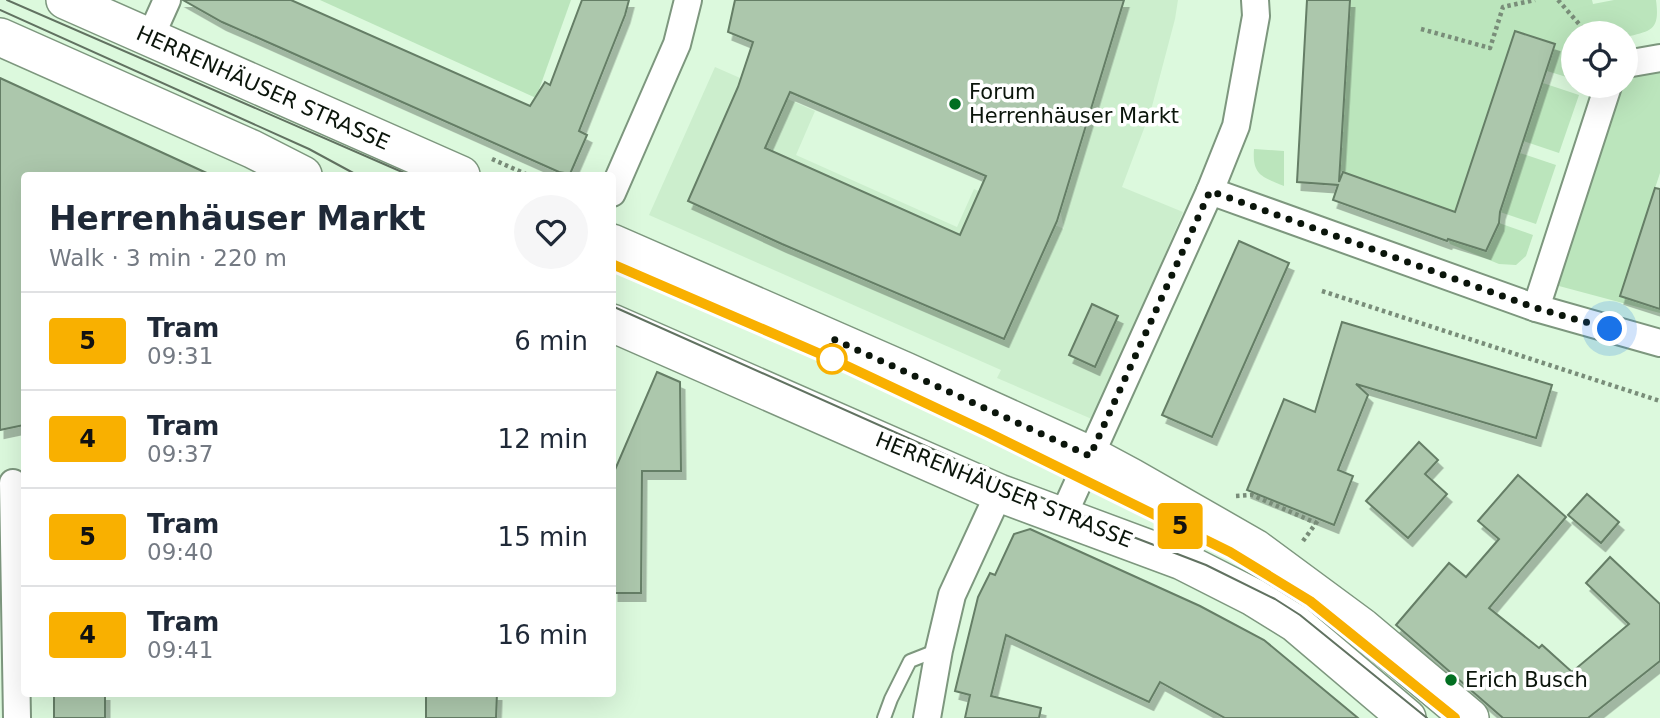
<!DOCTYPE html>
<meta charset="utf-8">
<style>
:root{--surface:#fff;--page:#f6f6f7;--text:#1f2937;--muted:#747a83;--line:#e0e1e3}
body{margin:0;font-family:"DejaVu Sans",sans-serif;background:var(--page);color:var(--text);height:100vh;display:flex;flex-direction:column;font-size:26px;white-space:nowrap}
*{box-sizing:border-box;margin:0}
p{font-size:23px;color:var(--muted)}
.icon{flex:none;width:38px;height:38px;fill:none;stroke:currentColor;stroke-width:2;stroke-linecap:round;stroke-linejoin:round}
.map{position:relative;flex:1;overflow:hidden}
.details{position:absolute;left:21px;top:172px;width:595px;height:525px;display:flex;flex-direction:column;background:var(--surface);border-radius:7px;box-shadow:0 7px 28px #0002}
.details>*{flex:none}
.badge{padding:0 14px;border-radius:5px;font-size:24px;line-height:46px}
.controls{position:absolute;left:1561px;top:21px;display:grid;gap:14px}
.controls a{display:grid;place-items:center;width:77px;height:77px;border-radius:50%;background:var(--surface);box-shadow:0 7px 28px #0002;font-size:35px}
.you{position:absolute;width:35px;height:35px;margin:-18px;border:5px solid #fff;border-radius:50%;background:#1a73e8;box-shadow:0 0 0 10px #1a73e833}
.map>.badge{position:absolute;translate:-50% -50%;box-shadow:0 0 0 4px #fff}
.round{display:grid;place-items:center;flex:none;width:74px;height:74px;border-radius:37px;background:var(--page)}
.overview{display:flex;align-items:center;justify-content:space-between;height:119px;padding:0 28px}
h1{font-size:33px;font-weight:800;line-height:52px}
ul{padding:0;list-style:none}
li{display:flex;align-items:center;gap:21px;height:98px;padding:0 28px;border-top:2px solid var(--line)}
li div{flex:1}
li b{display:block;font-size:26px}
li em{font-style:normal}
li .badge{min-width:77px;font-weight:700;text-align:center}
.map>svg:first-child{display:block}
</style>
<div class="map">
<svg width="1660" height="718" viewBox="0 0 1660 718">
<defs>
<filter id="shadow"><feDropShadow dx="4.5" dy="8" stdDeviation="0" flood-color="#0004"/></filter>
</defs>
<rect width="100%" height="100%" fill="#dcf9dd"/>
<path fill="#cceecd" fill-rule="evenodd" d="M1124,0H1178L1175,19L1151,110L1122,187L1183,212L1094,420L997,378L1001,370L649,215L715,67L815,111L796,155L957,227L974,189L1064,229L1060,209ZM1092,304L1118,316L1095,367L1069,355Z"/>
<g fill="#bbe5bc">
<path d="M320,0H571L536,98Z"/>
<path d="M1350,0H1592L1593,4L1614,0H1656C1660,30 1652,31 1626,37V33H1573V79L1547,71L1555,44L1515,31L1453,219L1447,209L1340,171Z"/>
<path d="M1660,58V173L1620,295L1660,309V313L1544,282L1608,86H1626V64Z"/>
<path d="M1543,83L1579,95L1559,153L1523,141Z"/>
<path d="M1254,149L1284,151V186C1262,177 1252,175 1254,149Z"/>
<path d="M1520,153L1556,165L1536,224L1500,212Z"/>
<path d="M1499,223L1533,235L1526,256L1516,265L1499,264L1450,244L1448,239L1487,252L1496,225Z"/>
</g>
<g fill="#acc7ac" stroke="#657e66" stroke-width="2" fill-rule="evenodd" filter="url(#shadow)">
<path d="M183,0H291L530,106L545,82L550,85L582,0H629L625,15L579,131L587,135L570,174L559,172L281,48L222,22Z"/>
<path d="M735,0H1124L1057,221L1004,339L782,244L688,201L738,87L753,42L728,32ZM790,92L986,176L960,235L765,148Z"/>
<path d="M1307,0H1350L1339,182L1343,172L1455,212L1515,31L1555,44L1500,212L1499,223L1486,251L1448,239L1447,241L1333,200L1338,185L1297,182Z"/>
<path d="M0,78L211,175H24V425L0,430Z"/>
<path d="M1655,188L1660,189V309L1620,296Z"/>
<path d="M1239,241L1289,263L1212,437L1162,415Z"/>
<path d="M1092,304L1118,316L1095,367L1069,355Z"/>
<path d="M1342,322L1552,385L1536,438L1356,384L1368,395L1338,470L1353,476L1334,525L1247,490L1284,399L1315,412Z"/>
<path d="M657,372L680,382L681,471H642L641,593H614V472Z"/>
<path d="M1419,442L1438,460L1425,474L1447,494L1408,538L1366,501Z"/>
<path d="M1518,475L1566,517L1489,608L1539,648L1542,645L1572,672L1629,624L1586,583L1610,557L1660,604V661L1588,718H1503L1396,625L1449,563L1466,577L1499,539L1478,521Z"/>
<path d="M1587,494L1619,522L1601,543L1568,515Z"/>
<path d="M1030,529L1200,606L1264,640L1358,718H1225L1160,682L1149,702L1006,635L991,696L1041,708L1039,718H965L970,695L955,691L978,597L990,573L995,575L1014,534Z"/>
<rect x="54" y="693" width="51" height="25"/>
<path d="M426,693H497L496,718H426Z"/>
</g>
<g fill="none" stroke-linecap="round" stroke-linejoin="round">
<defs>
<path id="lane" d="M884,718L891,699L910,661L938,650"/>
<g id="street">
<path d="M150,38L167,0"/>
<path d="M1626,64L1660,58"/>
<path d="M1210,191L1536,308L1660,343"/>
<path d="M612,193L677,44L688,0"/>
<path d="M1536,308L1608,86"/>
<path d="M13,483L17,718"/>
<path d="M1063,516L1210,191L1236,126L1256,16L1255,0"/>
<path d="M927,718L939,650L952,595L999,493"/>
</g>
<g id="secondary">
<path d="M65,0L461,175"/>
<path d="M0,37L252,149L303,175"/>
<path d="M612,243L905,371L1090,455L1131,477L1255,548L1362,627L1470,718"/>
<path d="M612,323L999,493L1182,561L1253,597L1295,623L1407,718"/>
</g>
</defs>
<use href="#lane" stroke="#7d977e" stroke-width="16"/>
<use href="#street" stroke="#7d977e" stroke-width="30"/>
<use href="#secondary" stroke="#7d977e" stroke-width="40"/>
<g stroke="#798d79" stroke-width="4.5" stroke-dasharray="3.5 3.5" stroke-linecap="butt">
<path d="M1558,0L1587,33"/>
<path d="M1421,29L1490,48L1503,7L1535,0"/>
<path d="M492,159L528,175"/>
<path d="M1322,291L1660,401"/>
<path d="M1236,496L1252,495L1316,523"/>
<path d="M1303,541L1319,519"/>
</g>
<use href="#lane" stroke="#fff" stroke-width="12"/>
<use href="#street" stroke="#fff" stroke-width="26"/>
<use href="#secondary" stroke="#fff" stroke-width="37"/>
<g stroke="#617261" stroke-width="2">
<path d="M7,0L409,175"/>
<path d="M0,10L309,149L357,175"/>
<path d="M612,264C770,330 925,402 1078,477C1157,516 1239,550 1311,602C1361,638 1408,678 1455,718"/>
<path d="M612,306L1029,492L1128,535L1206,565L1275,599L1300,615L1427,718"/>
</g>
</g>
<g fill="none" stroke-linecap="round" stroke-linejoin="round">
<defs>
<path id="line" d="M612,264L832,359L987,432L1230,552L1310,601L1455,718"/>
</defs>
<use href="#line" stroke="#fff" stroke-width="16"/>
<use href="#line" stroke="#f9b000" stroke-width="10"/>
<path stroke="#0b150b" stroke-width="7" stroke-dasharray="0 12.6" d="M832,359L831,338L1090,456L1210,191L1536,308L1610,329"/>
</g>
<g fill="#026f21" stroke="#fff" stroke-width="2.5">
<circle cx="955" cy="104" r="7"/>
<circle cx="1451" cy="680" r="7"/>
</g>
<circle fill="#fff" stroke="#f9b000" stroke-width="3.5" cx="832" cy="359" r="14"/>
<g text-anchor="middle" dominant-baseline="central" stroke-width="7" stroke-linejoin="round" paint-order="stroke">
<g font-size="21" fill="#0b150b" stroke="#fff">
<text transform="translate(263 88) rotate(24)">HERRENHÄUSER STRASSE</text>
<text transform="translate(1004 490) rotate(22)">HERRENHÄUSER STRASSE</text>
</g>
<g font-size="21" fill="#0b150b" stroke="#fff" text-anchor="start">
<text x="969" y="92">Forum<tspan x="969" dy="24">Herrenhäuser Markt</tspan></text>
<text x="1465" y="680">Erich Busch</text>
</g>
</g>
</svg>
<div class="controls">
<a><svg class="icon" aria-label="locate" viewBox="0 0 24 24"><circle cx="12" cy="12" r="6"/><path d="M12 2v4M12 18v4M2 12h4M18 12h4"/></svg></a>
</div>
<div class="you" style="left:1610px;top:329px"></div>
<b class="badge" style="left:1180px;top:526px;background:#f9b000;color:#111">5</b>
<section class="details">
<div class="overview"><div><h1>Herrenhäuser Markt</h1><p>Walk · 3 min · 220 m</p></div><a class="round"><svg class="icon" aria-label="heart" viewBox="0 0 24 24"><path d="M12 20l-8-8c-3-5 5-10 8-4 3-6 11-1 8 4z"/></svg></a></div>
<ul>
<li><span class="badge" style="background:#f9b000;color:#111">5</span><div><b>Tram</b><p>09:31</p></div><em>6 min</em></li>
<li><span class="badge" style="background:#f9b000;color:#111">4</span><div><b>Tram</b><p>09:37</p></div><em>12 min</em></li>
<li><span class="badge" style="background:#f9b000;color:#111">5</span><div><b>Tram</b><p>09:40</p></div><em>15 min</em></li>
<li><span class="badge" style="background:#f9b000;color:#111">4</span><div><b>Tram</b><p>09:41</p></div><em>16 min</em></li>
</ul>
</section>
</div>
